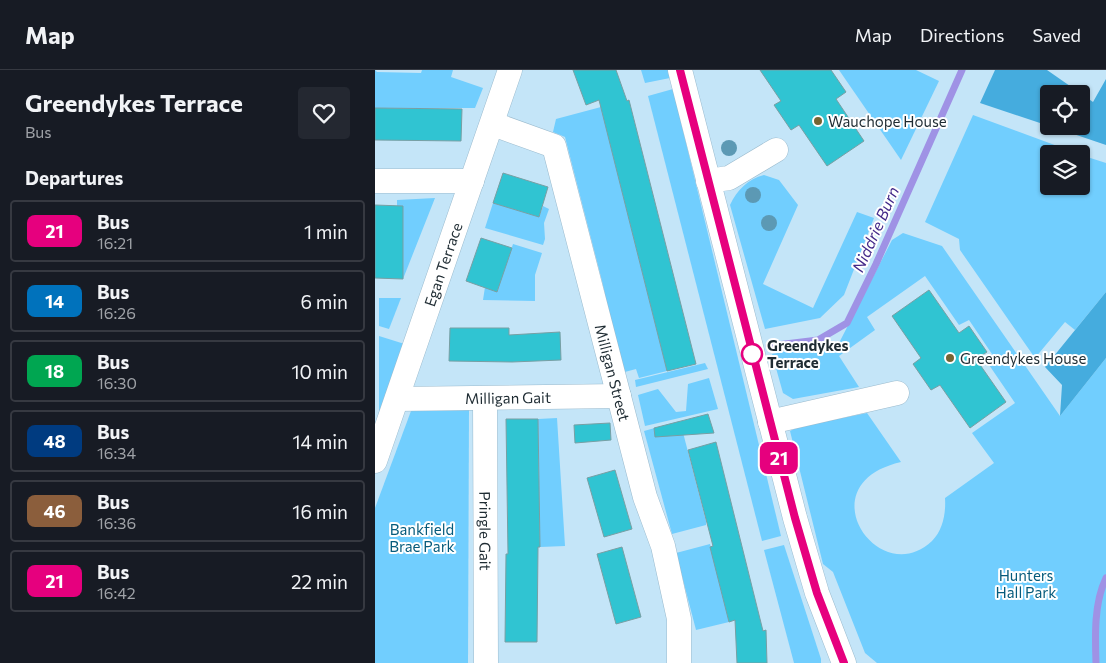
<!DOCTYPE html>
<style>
:root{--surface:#171b24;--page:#242831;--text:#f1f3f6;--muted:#9ea1a6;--line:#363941}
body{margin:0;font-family:Commissioner,sans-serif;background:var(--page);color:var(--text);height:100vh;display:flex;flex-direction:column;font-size:19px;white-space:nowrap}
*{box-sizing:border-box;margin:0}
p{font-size:16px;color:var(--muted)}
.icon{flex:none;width:28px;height:28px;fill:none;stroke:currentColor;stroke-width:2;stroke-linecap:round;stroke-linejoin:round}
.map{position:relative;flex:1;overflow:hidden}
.side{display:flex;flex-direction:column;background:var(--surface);width:375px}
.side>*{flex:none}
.badge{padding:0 10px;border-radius:8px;font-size:18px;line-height:32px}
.fabs{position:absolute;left:665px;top:15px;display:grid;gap:10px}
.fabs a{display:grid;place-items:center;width:50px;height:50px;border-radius:5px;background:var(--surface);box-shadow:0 1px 4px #0004;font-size:25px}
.map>.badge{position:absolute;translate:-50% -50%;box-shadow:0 0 0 2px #fff}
h2{padding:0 25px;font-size:19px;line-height:45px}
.round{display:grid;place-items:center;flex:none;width:52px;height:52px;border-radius:5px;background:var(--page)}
.headline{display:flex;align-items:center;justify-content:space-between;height:85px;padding:0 25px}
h1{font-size:24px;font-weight:700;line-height:38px}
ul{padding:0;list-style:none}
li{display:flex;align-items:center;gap:15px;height:62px;margin:0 10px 8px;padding:0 15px;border:2px solid var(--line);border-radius:5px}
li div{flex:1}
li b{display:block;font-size:19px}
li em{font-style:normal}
li .badge{min-width:55px;font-weight:700;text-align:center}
header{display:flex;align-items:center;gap:30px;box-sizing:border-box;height:70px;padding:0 25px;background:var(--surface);border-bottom:1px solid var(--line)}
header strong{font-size:24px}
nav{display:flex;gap:28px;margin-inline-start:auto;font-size:18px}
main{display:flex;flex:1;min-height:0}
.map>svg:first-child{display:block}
</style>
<header>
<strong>Map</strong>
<nav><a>Map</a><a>Directions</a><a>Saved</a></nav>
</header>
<main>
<section class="side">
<div class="headline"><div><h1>Greendykes Terrace</h1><p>Bus</p></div><a class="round"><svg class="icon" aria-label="heart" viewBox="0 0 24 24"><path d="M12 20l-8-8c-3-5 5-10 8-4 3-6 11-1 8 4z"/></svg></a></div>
<h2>Departures</h2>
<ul>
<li><span class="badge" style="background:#e6007e;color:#fff">21</span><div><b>Bus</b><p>16:21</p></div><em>1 min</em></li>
<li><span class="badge" style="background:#0072bc;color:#fff">14</span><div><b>Bus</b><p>16:26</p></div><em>6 min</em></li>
<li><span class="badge" style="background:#00a651;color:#fff">18</span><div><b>Bus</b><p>16:30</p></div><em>10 min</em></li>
<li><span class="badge" style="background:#003b80;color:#fff">48</span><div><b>Bus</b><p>16:34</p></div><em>14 min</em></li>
<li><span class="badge" style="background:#8b5e3c;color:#fff">46</span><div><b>Bus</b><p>16:36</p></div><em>16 min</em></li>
<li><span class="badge" style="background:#e6007e;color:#fff">21</span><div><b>Bus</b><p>16:42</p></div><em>22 min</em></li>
</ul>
</section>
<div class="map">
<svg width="731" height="593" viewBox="0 0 731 593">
<rect width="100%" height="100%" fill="#c4e5f8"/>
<g fill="#71cefe">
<path d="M0,0L2,2L46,3L47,0H78L76,7L108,18L100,38H0Z"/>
<path d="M266,0H293L295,8L270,13Z"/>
<path d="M464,0H541L564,11L526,90Z"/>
<path d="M298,19L406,466L387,471L273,26Z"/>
<path d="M226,37L292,301L264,308L261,299L246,303L228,229L230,224L227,211L190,67L178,62L181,49Z"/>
<path d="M598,45L704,84H674V116H706V85L731,93V222L700,260L690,252L660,288L585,180L584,169L550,152Z"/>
<path d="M389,105L404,110L423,135L388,214L438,238L482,142L499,148L469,225L445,248L390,259L355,135C362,120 373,109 389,105Z"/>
<path d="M60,128L28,209V136H22V130Z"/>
<path d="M118,133L164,147L168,136L174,139L169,153L170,169L168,175L110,158Z"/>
<path d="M528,163L567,176L685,346L731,288V593H502L490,583L458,502L448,494L415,361L423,357L492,343L526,392C430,414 504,521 557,471C568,460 571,443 570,428L619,393L597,363L640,333L610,289L617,284L594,250L584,255L550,206L492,247L500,260L464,286L484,317L418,329L408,323L397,284L465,271L517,170Z"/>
<path d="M138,174L167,183L160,205V231L108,230L110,217L122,222Z"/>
<path d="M4,228H26L14,259L4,256Z"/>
<path d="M4,266L36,276L4,360Z"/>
<path d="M330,293L333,299L261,317L260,310Z"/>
<path d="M334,308L343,339L270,356L263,325L283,319L301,342L311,341L313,314Z"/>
<path d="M94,338L93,593H0V438L36,341Z"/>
<path d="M182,348L190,476L165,477L163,349Z"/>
<path d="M305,351L331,451V455L297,464L269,361Z"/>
<path d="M335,474L354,552L321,560L301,483Z"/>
<path d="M409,475L446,589V593H419L389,480Z"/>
</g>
<g fill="#45acde">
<path d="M620,0H672L718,32L731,9V75L675,56H706V24H674V56L605,33Z"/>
<path d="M731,222V288L685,346L687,315L670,297Z"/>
</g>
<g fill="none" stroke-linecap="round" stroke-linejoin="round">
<g stroke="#9f92e5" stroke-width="7">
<path d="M394,276L443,270L472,253L501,194L587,0"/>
<path d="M721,593C720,565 719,533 731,508"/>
</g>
</g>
<g fill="#30c4d2" stroke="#789fa4">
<path d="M198,0H241L252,31L254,30L321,294L292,301L224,30L211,35Z"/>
<path d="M385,0H456L471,22L461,29L489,71L452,96L424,55L416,60L399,35L406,31Z"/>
<path d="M0,38L87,39L86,71L0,70Z"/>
<path d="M128,103L173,117L164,147L118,133Z"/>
<path d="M0,135L28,136V209L0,208Z"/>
<path d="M106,168L137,178L122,222L91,211Z"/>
<path d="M554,220L584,263L594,256L612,282L601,289L631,332L595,358L565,315L556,320L538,294L546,288L517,246Z"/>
<path d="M75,258H134V265L185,262L186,290L137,292L74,291Z"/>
<path d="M333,344L339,363L280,367L279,358Z"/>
<path d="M131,349H163L165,477H163L162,572H130L131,484H133Z"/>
<path d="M235,353L236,370L200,373L199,355Z"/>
<path d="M341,372L388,561L391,560L392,593H362L360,550L354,552L335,477L338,476L313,380Z"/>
<path d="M240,400L257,459L229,467L212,408Z"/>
<path d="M247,477L266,547L241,554L222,484Z"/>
</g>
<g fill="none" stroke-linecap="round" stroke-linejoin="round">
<defs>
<g id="minor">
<path d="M305,0L420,448L442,523L469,593"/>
<path id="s1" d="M118,54L179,76L270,427L288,476L304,549V593"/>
<path d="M0,111H97"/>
<path d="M333,111L354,108L401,80"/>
<path id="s2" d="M22,329L244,326"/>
<path id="s3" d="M110,329L111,593"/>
<path d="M395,352L522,323"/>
<path id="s4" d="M0,391L135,0"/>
</g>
</defs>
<use href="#minor" stroke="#9bbbce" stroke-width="25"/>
<use href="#minor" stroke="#fff" stroke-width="24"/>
</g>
<g fill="#5c99b4">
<circle cx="354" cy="78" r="8"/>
<circle cx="378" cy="125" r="8"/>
<circle cx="394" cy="153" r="8"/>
</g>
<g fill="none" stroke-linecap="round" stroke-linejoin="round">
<defs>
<path id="line" d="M305,0L420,448L442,523L469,593"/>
</defs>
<use href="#line" stroke="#fff" stroke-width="11"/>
<use href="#line" stroke="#e6007e" stroke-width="8"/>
</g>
<g fill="#756432" stroke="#fff" stroke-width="2">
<circle cx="443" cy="51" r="5"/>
<circle cx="575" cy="288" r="5"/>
</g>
<circle fill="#fff" stroke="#e6007e" stroke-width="2.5" cx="377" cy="284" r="10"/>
<g text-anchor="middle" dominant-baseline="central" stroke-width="4" stroke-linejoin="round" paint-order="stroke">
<g font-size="15" fill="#1f2c33" stroke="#fff" text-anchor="start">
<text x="453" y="51">Wauchope House</text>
<text x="585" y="288">Greendykes House</text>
</g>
<g font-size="15" fill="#1f2c33" stroke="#fff">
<text stroke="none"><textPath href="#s4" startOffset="208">Egan Terrace</textPath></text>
<text stroke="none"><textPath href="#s1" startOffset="299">Milligan Street</textPath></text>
<text stroke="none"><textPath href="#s2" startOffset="111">Milligan Gait</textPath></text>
<text stroke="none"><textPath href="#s3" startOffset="132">Pringle Gait</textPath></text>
</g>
<g font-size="15" font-weight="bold" fill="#1f2c33" stroke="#fff" text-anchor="start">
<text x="392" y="275">Greendykes<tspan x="392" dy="17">Terrace</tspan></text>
</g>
<g font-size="15" fill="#065b7c" stroke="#fff">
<text x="47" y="459">Bankfield<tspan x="47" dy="17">Brae Park</tspan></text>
<text x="651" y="505">Hunters<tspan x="651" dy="17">Hall Park</tspan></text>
</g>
<g font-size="16" font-style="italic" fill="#442a89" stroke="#fff">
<text transform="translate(500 159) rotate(-66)">Niddrie Burn</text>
</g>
</g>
</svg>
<div class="fabs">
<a><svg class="icon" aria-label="locate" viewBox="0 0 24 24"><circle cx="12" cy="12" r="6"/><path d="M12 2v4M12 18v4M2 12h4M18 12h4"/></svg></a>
<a><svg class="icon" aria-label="layers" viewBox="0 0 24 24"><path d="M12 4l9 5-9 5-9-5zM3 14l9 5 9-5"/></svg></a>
</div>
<b class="badge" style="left:404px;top:388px;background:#e6007e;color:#fff">21</b>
</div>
</main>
